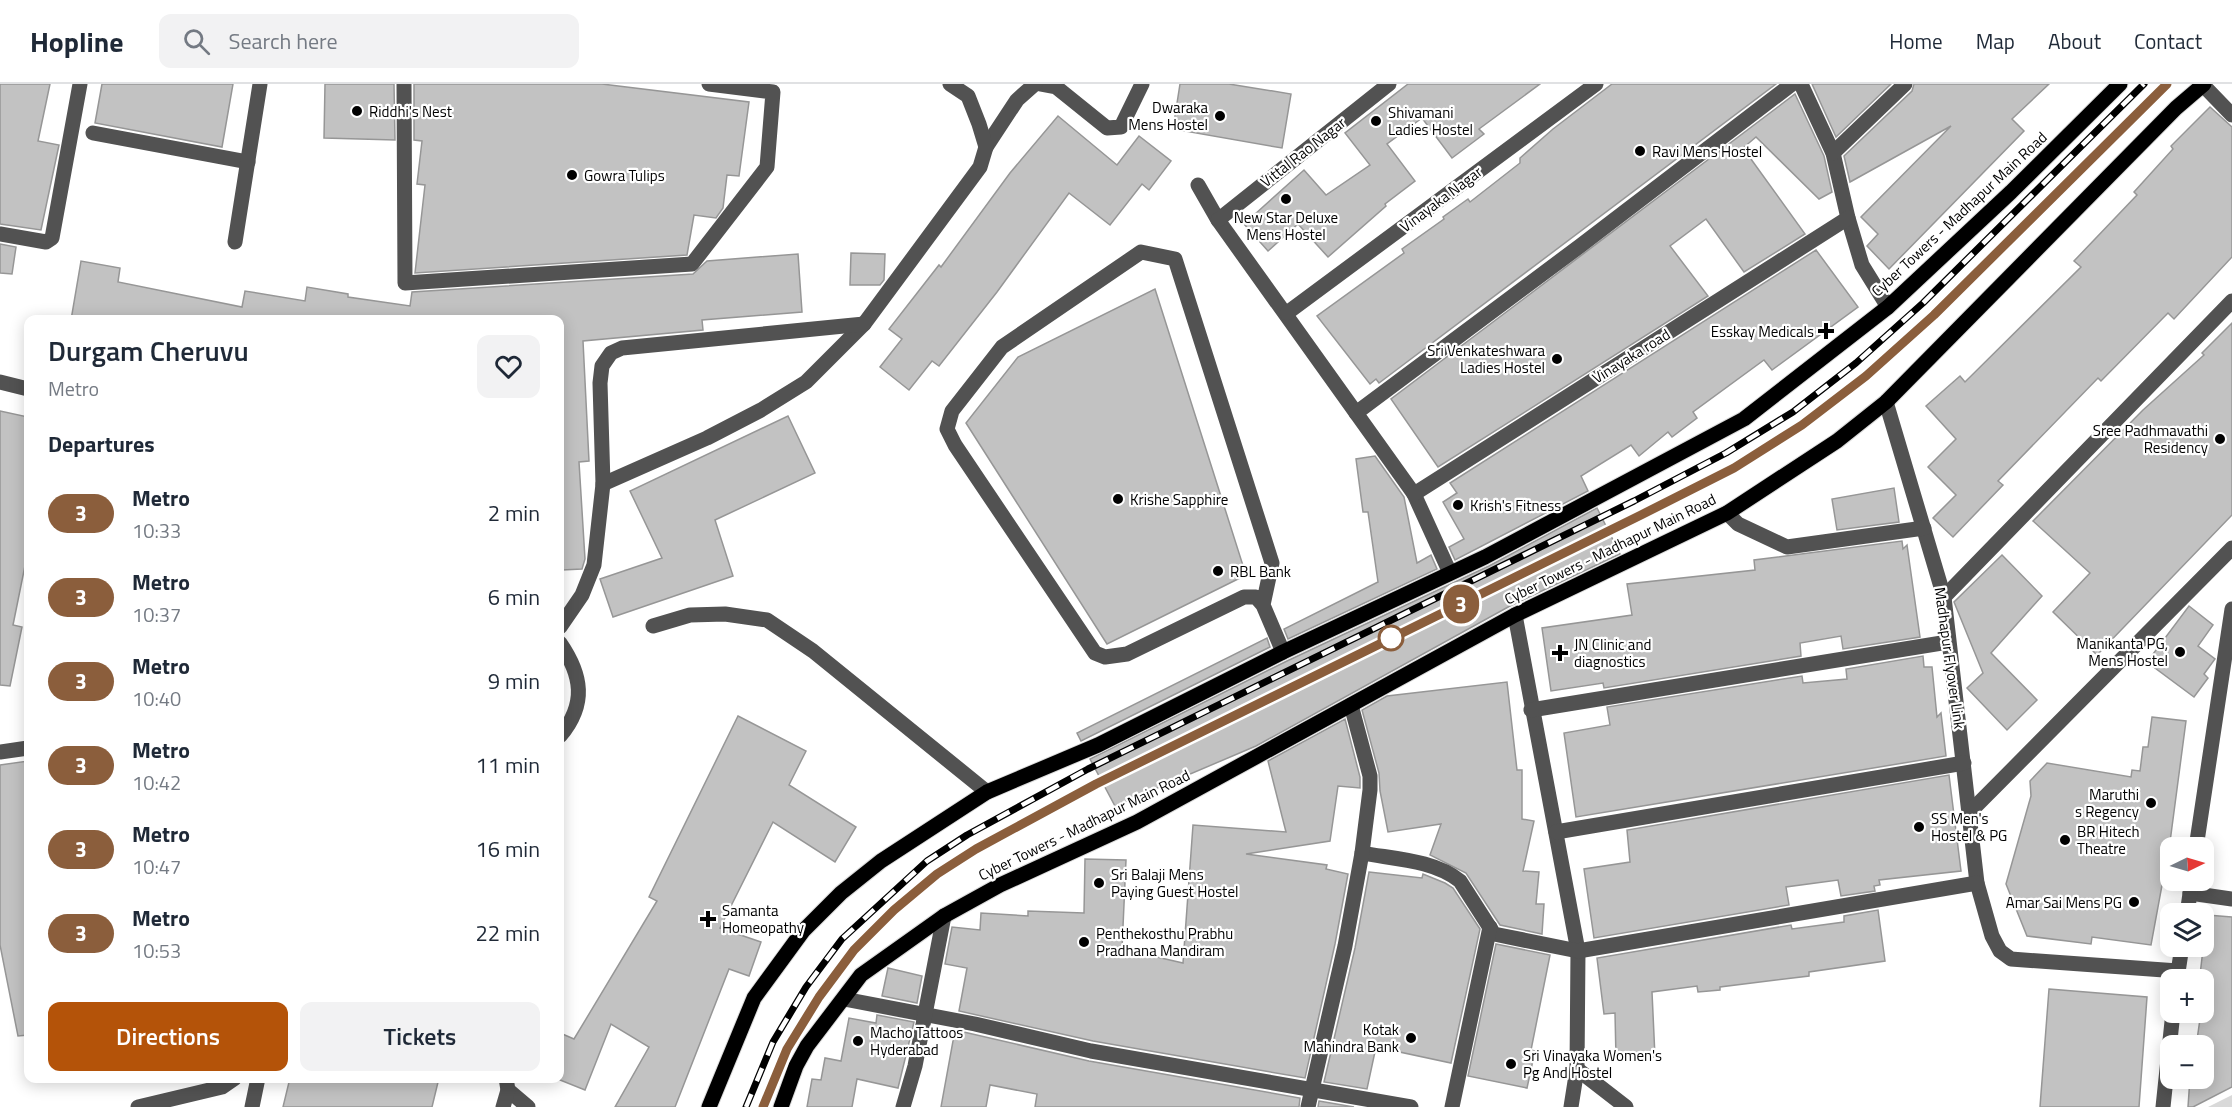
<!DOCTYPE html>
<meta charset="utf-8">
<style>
:root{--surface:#fff;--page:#f2f2f3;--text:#1f2937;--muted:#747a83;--line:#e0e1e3;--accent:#b45309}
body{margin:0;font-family:"Titillium Web",sans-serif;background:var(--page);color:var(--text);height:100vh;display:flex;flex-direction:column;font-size:22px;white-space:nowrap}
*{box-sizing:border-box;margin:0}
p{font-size:20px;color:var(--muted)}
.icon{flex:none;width:33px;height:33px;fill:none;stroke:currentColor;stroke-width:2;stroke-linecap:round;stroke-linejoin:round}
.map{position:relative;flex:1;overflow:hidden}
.details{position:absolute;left:24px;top:231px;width:540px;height:768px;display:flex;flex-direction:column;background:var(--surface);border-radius:12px;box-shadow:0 3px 15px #0003}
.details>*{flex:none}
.badge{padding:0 12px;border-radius:20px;font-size:21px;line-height:39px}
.needle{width:39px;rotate:85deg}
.fabs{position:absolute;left:2160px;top:753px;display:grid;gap:12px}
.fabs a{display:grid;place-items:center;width:54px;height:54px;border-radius:12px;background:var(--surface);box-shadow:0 3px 15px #0003;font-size:30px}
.map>.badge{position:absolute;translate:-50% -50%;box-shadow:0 0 0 3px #fff}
h2{padding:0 24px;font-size:22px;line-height:54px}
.round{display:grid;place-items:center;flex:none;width:63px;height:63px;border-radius:12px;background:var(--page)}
.headline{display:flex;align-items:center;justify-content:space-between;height:102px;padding:0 24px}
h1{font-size:28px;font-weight:600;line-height:45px}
.button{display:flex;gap:12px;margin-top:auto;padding:12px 24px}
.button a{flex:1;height:69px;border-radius:12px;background:var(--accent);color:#fff;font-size:24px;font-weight:600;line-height:69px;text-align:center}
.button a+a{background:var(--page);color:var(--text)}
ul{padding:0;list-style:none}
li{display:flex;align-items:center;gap:18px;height:84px;padding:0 24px}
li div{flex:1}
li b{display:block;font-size:22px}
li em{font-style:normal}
li .badge{min-width:66px;font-weight:700;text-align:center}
header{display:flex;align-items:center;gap:36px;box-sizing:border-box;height:84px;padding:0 30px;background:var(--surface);border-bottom:2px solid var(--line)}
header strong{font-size:28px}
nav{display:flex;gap:33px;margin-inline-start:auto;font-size:21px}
.search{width:420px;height:54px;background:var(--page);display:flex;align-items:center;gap:15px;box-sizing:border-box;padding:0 21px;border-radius:12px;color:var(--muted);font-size:22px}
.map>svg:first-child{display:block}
</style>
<header>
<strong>Hopline</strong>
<div class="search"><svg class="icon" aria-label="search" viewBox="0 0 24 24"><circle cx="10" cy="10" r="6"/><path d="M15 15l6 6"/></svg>Search here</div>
<nav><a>Home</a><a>Map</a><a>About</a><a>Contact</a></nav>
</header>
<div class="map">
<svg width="2232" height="1023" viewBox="0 0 2232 1023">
<rect width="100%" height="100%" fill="#fff"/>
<path fill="#d9d9d9" d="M2232,1011V1023H2208Z"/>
<g fill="#c2c2c2" stroke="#969696" stroke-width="1.5">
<path d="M0,0H50L38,57L59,61L41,146L0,140Z"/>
<path d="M102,0H233L222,63L95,39Z"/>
<path d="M325,0H394L395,56L324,54Z"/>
<path d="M414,0H602L749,18L739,92L727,91L723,124L716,134L694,131L687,171L415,189L425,101L417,100L422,57L414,56Z"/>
<path d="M1180,0H1229L1291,10L1282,64L1173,45Z"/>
<path d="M1408,0H1540L1479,45L1484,50L1452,74L1422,34L1387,60L1415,97L1385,120L1386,122L1328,173L1298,140L1268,167L1244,140L1304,86L1326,111L1370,81L1345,49Z"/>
<path d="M1612,0H1776L1379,299L1376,295L1370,300L1317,232L1404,169L1402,165L1444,135L1443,133L1468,115L1470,118L1520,79V74L1553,45Z"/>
<path d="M1812,0H1891L1836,53Z"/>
<path d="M1914,0H2049L2012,35L2024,47L1889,185L1867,162L1878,150L1861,133L1951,42L1850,98L1844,72L1912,7Z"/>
<path d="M1795,10L1824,72L1832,108L1819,115L1756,53L1743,64L1805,150L1744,188L1706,135L1670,162L1708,212L1438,383L1391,315Z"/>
<path d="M2210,23L2232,43V173L2174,235L2168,229L2101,297L2098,294L1998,397L2003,401L1953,453L1933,434L1956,411L1928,383L1956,355L1926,322L1960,292L1965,298L2081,183L2074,177L2137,111L2134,108L2173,65L2171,62Z"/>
<path d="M1058,32L1117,81L1139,52L1171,77L1149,106L1142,100L1110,141L1069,109L997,208L939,282L932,277L909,306L880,283L902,255L889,245L939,181L941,183L1010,89Z"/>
<path d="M0,160L16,163L12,190L0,189Z"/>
<path d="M1816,166L1858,223L1772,286L1764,276L1693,328L1697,334L1672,353L1668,348L1639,372L1631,361L1581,392L1588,407L1455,476L1449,463L1464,455L1443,418L1457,409L1450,399Z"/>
<path d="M851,169L885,170L884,196L880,201H850Z"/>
<path d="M798,170L802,228L702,236L703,246L583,257L589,377L579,378L585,475L582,485L562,486L560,473V236H71L81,177L120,184L118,198L242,223L245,207L305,217L307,203L348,210V213L410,222L412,208L693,190L707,177Z"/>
<path d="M1155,205L1246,491L1107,560L966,339L1018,273Z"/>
<path d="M2232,239V431L2097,571L2053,528L2090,489L2033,437L2143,326L2204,271L2202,269Z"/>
<path d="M0,327L28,333V467L13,541L22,543L10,602L0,601Z"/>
<path d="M788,332L815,389L715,436L733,492L613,533L600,495L662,474L630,407Z"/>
<path d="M1375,372L1404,413L1417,479L1431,471L1437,485L1288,555L1284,545L1378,498L1368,428H1363L1356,375Z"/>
<path d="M1894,404L1899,438L1837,446L1832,415Z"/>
<path d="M1597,424L1620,470L1510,522L1256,662L1115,722L1090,675L1287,577L1489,482Z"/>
<path d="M1902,457L1903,465L1907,461L1920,553L1843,565L1841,552L1800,559L1801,572L1604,604L1603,599L1551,607L1542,544L1632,531L1627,500L1755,486L1754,476Z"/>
<path d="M2002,471L2042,512L1991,569L2037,616L2007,646L1967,604L1983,589L1954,518Z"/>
<path d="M2189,522L2213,541L2198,562L2215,575L2204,590L2208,594L2194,613L2147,578Z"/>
<path d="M1267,554L1270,563L1081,657L1077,649Z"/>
<path d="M1923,572L1924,583H1932L1937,633L1941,629L1946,672L1576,733L1564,649L1610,641L1607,623L1802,592L1803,599L1847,595L1846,585Z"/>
<path d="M1507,598L1517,686H1522V735L1534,737L1523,787L1539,788L1536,820H1544L1542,850L1500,841L1466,789L1430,771L1441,740L1388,748L1380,707L1379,689L1362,626L1387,612Z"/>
<path d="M738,632L806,667L789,701L856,743L835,778L773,738L720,844L761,858L749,892L729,885L675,1023H615L649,963L611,940L585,1006L560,996V949L574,955L657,817L649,813Z"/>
<path d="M2152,633L2186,637L2170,758L2151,861L2092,853L2091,860L2027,852L2006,800L2031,712L2030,697L2047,679L2131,693L2132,686L2140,687L2143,663H2148Z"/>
<path d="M1345,635L1360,693V704L1338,702L1330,757L1246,770L1327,781L1326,785L1348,790L1335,860L1305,994L1093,957L959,927L967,884L945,880L952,843L980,846L981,829L1028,832V827L1084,829L1085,775L1126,776L1122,865L1183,879L1193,741L1286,748L1268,677Z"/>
<path d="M28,677V951L18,952L0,861V681Z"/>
<path d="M1949,691L1961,787L1879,796L1880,801L1874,802L1875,807L1841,812L1838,796L1786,803L1789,821L1594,854L1584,785L1630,778L1627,746Z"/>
<path d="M1369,788L1422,794L1423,790L1445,799L1453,804L1480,845L1451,979L1376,963L1367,1005L1324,998L1355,864Z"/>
<path d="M1878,826L1885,877L1809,888V892L1720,903V906L1698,908L1697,902L1652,908L1655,973L1616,974L1615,929L1604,930L1597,874L1791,841L1792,845L1844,838V832Z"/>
<path d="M2207,831L2232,833V1003L2193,1023H2188L2190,994H2204V962H2194V956H2197L2201,928H2204L2205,891H2200Z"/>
<path d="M1496,860L1550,871L1531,966L1535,967L1527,1004L1468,992Z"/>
<path d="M888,884L922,892L917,919L882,912Z"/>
<path d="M2049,905L2147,913L2139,1023H2040Z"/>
<path d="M877,931L914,938L898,1004L857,995L852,1023H807L812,995L821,996L825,974L841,977L849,934L876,939Z"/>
<path d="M955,946L1089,977L1300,1014L1299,1023H1035L1037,1010L990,1001L986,1023H941Z"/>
<path d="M290,994H439L432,1023H283Z"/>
<path d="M1319,1017L1354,1023H1318Z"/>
</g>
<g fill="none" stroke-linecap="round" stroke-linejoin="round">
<defs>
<g id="major">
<path d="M709,1023L754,914L803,847L841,809L881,777L987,708L1098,661L1283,568L1485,473L1744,335L1888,223L2011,108L2120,0"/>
<path d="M781,1023L796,982L807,962L861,891L944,832L1000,801L1137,738L1515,531L1727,429L1837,357L1886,318L2176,24L2204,0"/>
</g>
</defs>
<use href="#major" stroke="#dbdbdb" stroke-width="17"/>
<g stroke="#525252" stroke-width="15">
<path d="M404,0L405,199L692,180L767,83L773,8L709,0"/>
<path d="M1040,0L1056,3L1107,44L1121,43L1142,0"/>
<path d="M1801,0L1833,69L1848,134L1862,181L1888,223"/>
<path d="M2203,1L2232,31"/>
<path d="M93,49L248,78"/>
<path d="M986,63L1017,16L1035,0"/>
<path d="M1833,69L1905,0"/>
<path d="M1198,101L1218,136L1414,410L1450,489"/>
<path d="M1218,136L1389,0"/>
<path d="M0,150L46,158L52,154L80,0"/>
<path d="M235,158L260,0"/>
<path d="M1287,229L1596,0"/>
<path d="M0,298L28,305"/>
<path d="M1886,318L1944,513L1977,799L1992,852L2000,867L2011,875L2178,887"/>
<path d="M1356,329L1580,162L1792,0"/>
<path d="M603,400L707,354L761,326L806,298L864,240L980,83L986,63L979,40L968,12L950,0"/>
<path d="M1414,410L1848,134"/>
<path d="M1727,429L1738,440L1787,463L1924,444"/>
<path d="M1944,513L2232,217"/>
<path d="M1263,521L1272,479L1175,175L1141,168L1002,263L952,327L947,345L955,361L1095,569L1105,573L1127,570L1244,513H1256L1263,521L1283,568"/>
<path d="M1515,531L1578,867L1577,985L1571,1023"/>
<path d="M653,542L690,531L725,530L767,536L813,567L987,708"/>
<path d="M560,543L582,511L594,481L603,400L600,299L602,282L611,269L622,264L864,240"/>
<path d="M560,559C582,591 587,620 560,652"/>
<path d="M1531,626L1948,558"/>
<path d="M0,668L28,664"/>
<path d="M1968,730L2232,464"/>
<path d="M1556,748L1964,679"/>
<path d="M2196,764L2232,525"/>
<path d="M1362,769C1394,775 1434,776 1460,797L1494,850L1578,867L1977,799"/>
<path d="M2190,809L2232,815"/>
<path d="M2187,830L2192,796"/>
<path d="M2177,895L2182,862"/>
<path d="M844,915L975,940L1091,967L1411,1023"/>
<path d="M1577,985L1626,1023"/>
<path d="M506,994L508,1006L528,1023"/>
<path d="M138,1023L222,1003L235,994"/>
<path d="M252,1023L258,994"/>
<path d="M503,1023L508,1006"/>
<path d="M903,1023L915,982L944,832"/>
<path d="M1308,1023L1345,862L1362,769L1370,706V692L1351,621"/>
<path d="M1452,1023L1490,843"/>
<path d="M2163,1023L2173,928"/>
</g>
<use href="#major" stroke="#000" stroke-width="15"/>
<defs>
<g id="rail">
<path d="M746,1023L773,958L806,903L842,855L927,777L967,751L1088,685L1634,417L1726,369L1793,328L1856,279L1923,219L2144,0"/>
<path d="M763,1023L787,965L819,913L854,866L894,827L937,790L976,765L1096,700L1641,431L1734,384L1802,341L1866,292L1934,231L2167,0"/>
</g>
</defs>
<use href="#rail" stroke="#000" stroke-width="7"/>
<use href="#rail" stroke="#fff" stroke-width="4.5" stroke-dasharray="14" stroke-linecap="butt"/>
</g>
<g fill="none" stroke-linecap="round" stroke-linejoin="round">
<defs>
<path id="line" d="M763,1023L787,965L819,913L854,866L894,826L937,790L976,765L1096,700L1641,431L1734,384L1802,341L1866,292L1934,231L2167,0"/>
</defs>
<use href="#line" stroke="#fff" stroke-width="14"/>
<use href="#line" stroke="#8b5e3c" stroke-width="9"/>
</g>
<g fill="#000" stroke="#fff" stroke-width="2">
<circle cx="357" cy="27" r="6"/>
<circle cx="1220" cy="32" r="6"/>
<circle cx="1376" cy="37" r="6"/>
<circle cx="1640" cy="67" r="6"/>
<circle cx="572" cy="91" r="6"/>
<circle cx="1286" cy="115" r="6"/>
<path d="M1823 238h6v6h6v6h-6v6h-6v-6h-6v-6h6z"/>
<circle cx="1557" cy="275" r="6"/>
<circle cx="2220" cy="355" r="6"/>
<circle cx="1118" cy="415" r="6"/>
<circle cx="1458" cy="421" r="6"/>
<circle cx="1218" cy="487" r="6"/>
<circle cx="2180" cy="568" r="6"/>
<path d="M1557 560h6v6h6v6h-6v6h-6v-6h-6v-6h6z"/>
<circle cx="2151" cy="719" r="6"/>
<circle cx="1919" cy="743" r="6"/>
<circle cx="2065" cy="756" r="6"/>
<circle cx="1099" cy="799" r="6"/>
<circle cx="2134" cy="818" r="6"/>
<path d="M705 826h6v6h6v6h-6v6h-6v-6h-6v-6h6z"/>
<circle cx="1084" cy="858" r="6"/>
<circle cx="1411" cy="954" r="6"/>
<circle cx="858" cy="957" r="6"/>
<circle cx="1511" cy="980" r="6"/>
</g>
<circle fill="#fff" stroke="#8b5e3c" stroke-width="3" cx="1391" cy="554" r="12"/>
<g text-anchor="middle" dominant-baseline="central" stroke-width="4.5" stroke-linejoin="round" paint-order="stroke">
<g font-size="15" fill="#000" stroke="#fff" text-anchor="start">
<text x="1208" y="23" text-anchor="end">Dwaraka<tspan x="1208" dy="17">Mens Hostel</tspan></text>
<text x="369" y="27">Riddhi's Nest</text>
<text x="1388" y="28">Shivamani<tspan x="1388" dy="17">Ladies Hostel</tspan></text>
<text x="1652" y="67">Ravi Mens Hostel</text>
<text x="584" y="91">Gowra Tulips</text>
<text x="1286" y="133" text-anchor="middle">New Star Deluxe<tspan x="1286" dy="17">Mens Hostel</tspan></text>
<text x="1814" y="247" text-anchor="end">Esskay Medicals</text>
<text x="1545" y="266" text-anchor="end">Sri Venkateshwara<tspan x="1545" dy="17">Ladies Hostel</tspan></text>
<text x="2208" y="346" text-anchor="end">Sree Padhmavathi<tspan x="2208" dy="17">Residency</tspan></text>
<text x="1130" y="415">Krishe Sapphire</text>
<text x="1470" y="421">Krish's Fitness</text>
<text x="1230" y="487">RBL Bank</text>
<text x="2168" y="559" text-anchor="end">Manikanta PG,<tspan x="2168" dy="17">Mens Hostel</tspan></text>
<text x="1574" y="560">JN Clinic and<tspan x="1574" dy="17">diagnostics</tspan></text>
<text x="2139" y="710" text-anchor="end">Maruthi<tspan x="2139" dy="17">s Regency</tspan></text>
<text x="1931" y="734">SS Men's<tspan x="1931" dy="17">Hostel &amp; PG</tspan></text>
<text x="2077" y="747">BR Hitech<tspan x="2077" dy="17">Theatre</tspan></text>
<text x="1111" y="790">Sri Balaji Mens<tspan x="1111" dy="17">Paying Guest Hostel</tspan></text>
<text x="2122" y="818" text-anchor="end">Amar Sai Mens PG</text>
<text x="722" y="826">Samanta<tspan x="722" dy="17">Homeopathy</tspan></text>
<text x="1096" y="849">Penthekosthu Prabhu<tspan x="1096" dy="17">Pradhana Mandiram</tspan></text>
<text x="1399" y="945" text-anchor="end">Kotak<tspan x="1399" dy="17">Mahindra Bank</tspan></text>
<text x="870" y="948">Macho Tattoos<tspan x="870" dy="17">Hyderabad</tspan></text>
<text x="1523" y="971">Sri Vinayaka Women's<tspan x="1523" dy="17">Pg And Hostel</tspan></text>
</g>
<g font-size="15" fill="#000" stroke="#fff">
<text transform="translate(1303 68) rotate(-38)">Vittal Rao Nagar</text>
<text transform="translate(1441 115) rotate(-37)">Vinayaka Nagar</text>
<text transform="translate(1959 130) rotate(-43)">Cyber Towers - Madhapur Main Road</text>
<text transform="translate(1631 272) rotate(-32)">Vinayaka road</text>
<text transform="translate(1610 465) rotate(-26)">Cyber Towers - Madhapur Main Road</text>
<text transform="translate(1950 574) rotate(82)">Madhapur Flyover Link</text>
<text transform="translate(1084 741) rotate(-26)">Cyber Towers - Madhapur Main Road</text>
</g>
</g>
</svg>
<div class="fabs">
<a><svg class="needle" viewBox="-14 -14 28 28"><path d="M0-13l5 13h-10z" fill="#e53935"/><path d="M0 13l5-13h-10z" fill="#747a83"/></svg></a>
<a><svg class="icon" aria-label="layers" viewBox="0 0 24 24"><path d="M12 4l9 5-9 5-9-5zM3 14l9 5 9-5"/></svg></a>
<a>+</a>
<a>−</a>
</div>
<b class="badge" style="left:1461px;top:520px;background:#8b5e3c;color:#fff">3</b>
<section class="details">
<div class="headline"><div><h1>Durgam Cheruvu</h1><p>Metro</p></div><a class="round"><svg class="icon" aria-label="heart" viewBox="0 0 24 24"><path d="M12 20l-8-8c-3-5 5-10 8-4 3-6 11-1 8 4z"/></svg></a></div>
<h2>Departures</h2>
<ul>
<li><span class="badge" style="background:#8b5e3c;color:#fff">3</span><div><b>Metro</b><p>10:33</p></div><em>2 min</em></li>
<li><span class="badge" style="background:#8b5e3c;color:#fff">3</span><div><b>Metro</b><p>10:37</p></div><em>6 min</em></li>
<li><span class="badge" style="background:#8b5e3c;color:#fff">3</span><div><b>Metro</b><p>10:40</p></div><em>9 min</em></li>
<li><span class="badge" style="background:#8b5e3c;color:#fff">3</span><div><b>Metro</b><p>10:42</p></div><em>11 min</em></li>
<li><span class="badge" style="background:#8b5e3c;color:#fff">3</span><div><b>Metro</b><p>10:47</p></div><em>16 min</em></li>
<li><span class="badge" style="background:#8b5e3c;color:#fff">3</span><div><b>Metro</b><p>10:53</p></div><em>22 min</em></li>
</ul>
<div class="button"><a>Directions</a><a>Tickets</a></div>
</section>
</div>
